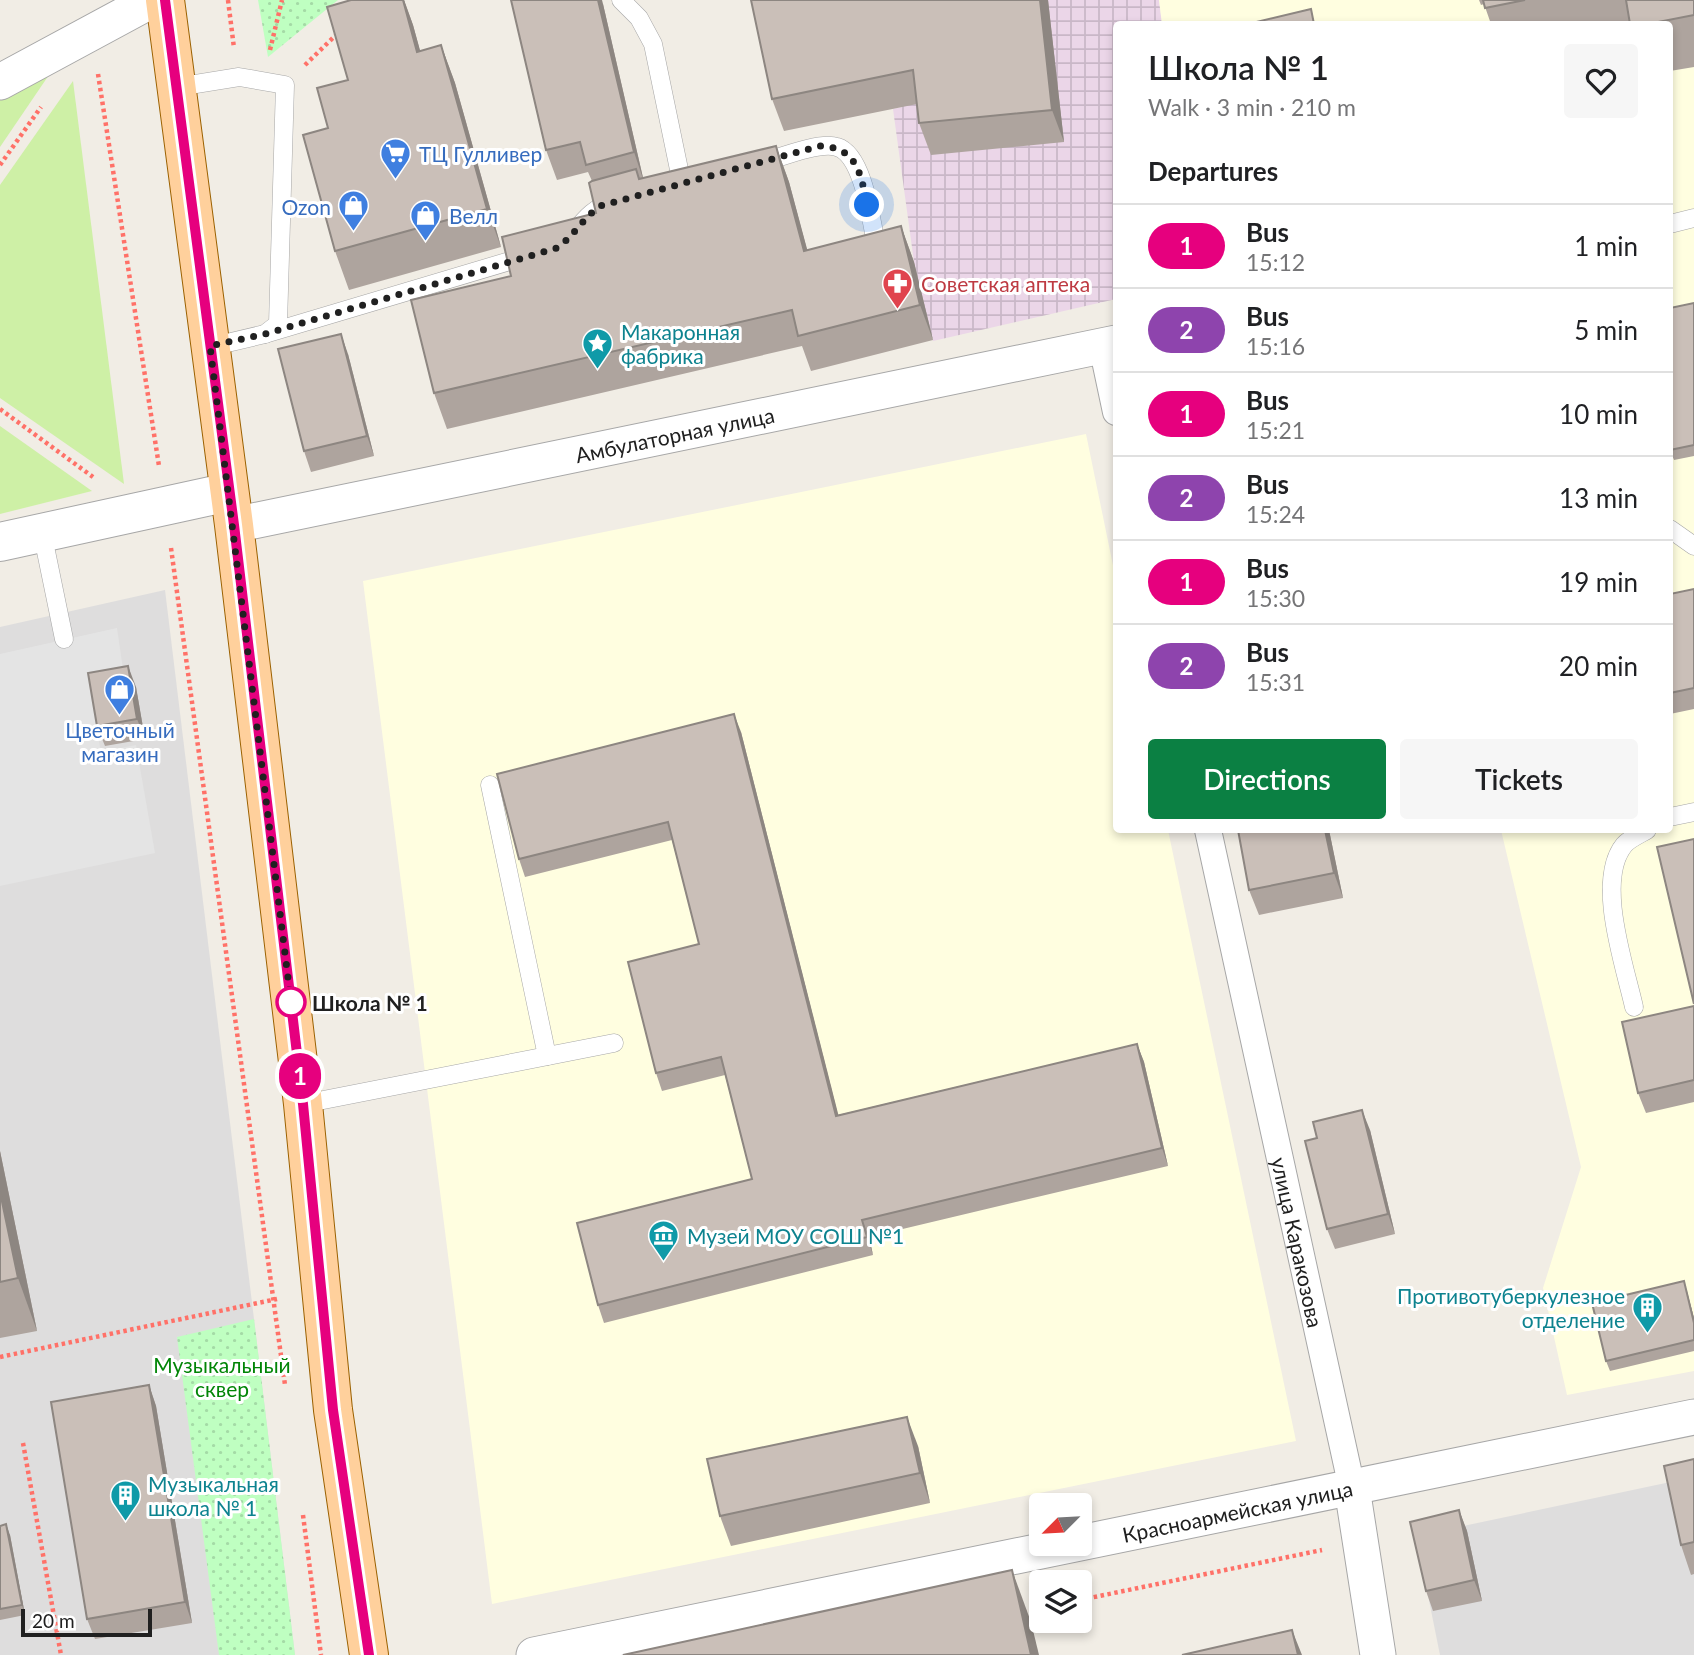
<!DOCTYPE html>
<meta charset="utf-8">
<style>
:root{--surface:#fff;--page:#f6f6f6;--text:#202124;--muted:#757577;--line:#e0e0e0;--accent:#0b8043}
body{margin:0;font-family:Lato,sans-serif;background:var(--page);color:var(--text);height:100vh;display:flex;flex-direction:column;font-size:26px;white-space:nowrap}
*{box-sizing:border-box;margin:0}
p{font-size:23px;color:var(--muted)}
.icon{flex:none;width:38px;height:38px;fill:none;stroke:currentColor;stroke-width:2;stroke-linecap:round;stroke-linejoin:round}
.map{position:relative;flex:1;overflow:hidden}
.panel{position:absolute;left:1113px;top:21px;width:560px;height:812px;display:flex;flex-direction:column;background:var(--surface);border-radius:7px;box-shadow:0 4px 10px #0003}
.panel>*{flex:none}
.badge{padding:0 14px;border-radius:23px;font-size:24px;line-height:46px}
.needle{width:46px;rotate:246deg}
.buttons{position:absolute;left:1029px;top:1493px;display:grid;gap:14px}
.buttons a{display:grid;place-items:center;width:63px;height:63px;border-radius:7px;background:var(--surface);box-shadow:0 4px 10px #0003;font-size:35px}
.scale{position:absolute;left:21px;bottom:18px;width:131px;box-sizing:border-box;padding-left:7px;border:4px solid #202020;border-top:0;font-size:19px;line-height:24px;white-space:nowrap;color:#202020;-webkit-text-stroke:5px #fff;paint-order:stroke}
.you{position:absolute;width:35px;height:35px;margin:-18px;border:5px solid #fff;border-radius:50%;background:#1a73e8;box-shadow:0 0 0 10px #1a73e833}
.map>.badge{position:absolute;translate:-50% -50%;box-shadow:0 0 0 4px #fff}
h2{padding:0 35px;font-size:26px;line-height:63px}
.round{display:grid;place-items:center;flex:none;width:74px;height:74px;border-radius:7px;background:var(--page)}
.overview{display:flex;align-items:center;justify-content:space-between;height:119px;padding:0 35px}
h1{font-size:33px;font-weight:600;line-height:52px}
.primary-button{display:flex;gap:14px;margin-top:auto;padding:14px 35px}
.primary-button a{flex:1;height:80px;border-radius:7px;background:var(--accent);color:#fff;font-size:28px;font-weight:600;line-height:80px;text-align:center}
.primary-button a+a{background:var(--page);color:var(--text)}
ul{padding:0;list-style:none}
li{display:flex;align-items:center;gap:21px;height:84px;padding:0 35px;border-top:2px solid var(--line)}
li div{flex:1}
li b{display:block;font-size:26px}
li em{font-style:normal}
li .badge{min-width:77px;font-weight:700;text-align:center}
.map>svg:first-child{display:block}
</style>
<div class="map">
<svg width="1694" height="1655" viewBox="0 0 1694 1655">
<defs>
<pattern id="industrial-grid" width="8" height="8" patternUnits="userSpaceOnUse" patternTransform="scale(1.75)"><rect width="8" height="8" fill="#ebd6e8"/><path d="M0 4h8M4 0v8" fill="none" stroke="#c9b7c7"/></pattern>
<pattern id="park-dots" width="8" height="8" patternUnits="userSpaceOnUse" patternTransform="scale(1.75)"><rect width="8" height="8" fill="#bfffc1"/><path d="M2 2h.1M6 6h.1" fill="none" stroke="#a4daa6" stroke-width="1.8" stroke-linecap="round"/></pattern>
</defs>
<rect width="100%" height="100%" fill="#f1ede5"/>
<g fill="#dedddd">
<path d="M165,590L295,1655H0V627Z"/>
<path d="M1694,1477V1655H1440L1416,1536Z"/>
</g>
<path fill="url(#industrial-grid)" d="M891,0H1159L1162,24H1116V299L933,341L914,262L893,109L902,107Z"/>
<g fill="#fffee0">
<path d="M1159,0H1694V1371L1567,1395L1543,1288L1581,1167L1501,830H1670V24H1162Z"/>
<path d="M1086,434L1116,580V830H1168L1296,1441L492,1604L363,581Z"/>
</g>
<g fill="#cef0a6">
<path d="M53,69L0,147V97Z"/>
<path d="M73,81L124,484L0,398V185Z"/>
<path d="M0,426L92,491L0,514Z"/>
</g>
<g fill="url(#park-dots)">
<path d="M258,0H338L268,57Z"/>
<path d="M254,1319L295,1655H219L177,1337Z"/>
</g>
<path fill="#e4e4e4" d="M117,628L125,683L90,691L101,752L136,745L155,853L0,886V654Z"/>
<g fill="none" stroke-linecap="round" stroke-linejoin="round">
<defs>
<g id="service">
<path d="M621,0L639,18L653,44L682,184"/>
<path d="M177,87L239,77L285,85L278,324L265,334L210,347"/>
<path d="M758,164C776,159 819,141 837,147C865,155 872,228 878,254"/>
<path d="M1670,224L1694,218"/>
<path d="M573,234C586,217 595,207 616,201"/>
<path d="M265,334L530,255"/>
<path d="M1670,529L1694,546"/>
<path d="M42,532L64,639"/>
<path d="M490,785L547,1056"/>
<path d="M1670,817L1694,812"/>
<path d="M1634,1007C1625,966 1595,881 1624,845C1629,839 1640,834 1647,830"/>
<path d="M303,1104L614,1043"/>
</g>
<g id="pedestrian">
<path d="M1102,346L1116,412"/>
<path id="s1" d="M1208,830L1352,1488"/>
</g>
<g id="minor">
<path d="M0,82L152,0"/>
<path id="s2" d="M234,525L1116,343"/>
<path d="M1352,1488L1378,1655"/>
<path id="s3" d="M534,1655L1694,1417"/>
</g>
<path id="tertiary" d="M0,542L229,492"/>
<path id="primary" d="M165,0L234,525L303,1104L333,1410L369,1655"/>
</defs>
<use href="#service" stroke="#a7a7a7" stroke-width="19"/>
<use href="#pedestrian" stroke="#a7a7a7" stroke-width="28"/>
<use href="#minor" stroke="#a7a7a7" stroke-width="37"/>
<use href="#tertiary" stroke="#a7a7a7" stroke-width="40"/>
<use href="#primary" stroke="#9b6100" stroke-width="40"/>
<g stroke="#ff7168" stroke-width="4.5" stroke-dasharray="3.5 3.5" stroke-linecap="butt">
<path d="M228,0L234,48"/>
<path d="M270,50L282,0"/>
<path d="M305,65L339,32"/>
<path d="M98,74L159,466"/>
<path d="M0,165L41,107"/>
<path d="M0,409L93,477"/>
<path d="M171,548L285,1385"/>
<path d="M0,1357L277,1299"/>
<path d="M23,1443L61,1655"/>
<path d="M303,1515L321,1655"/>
<path d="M1080,1600L1322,1550"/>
<path d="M1023,1612L1041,1608"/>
</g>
<use href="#service" stroke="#fff" stroke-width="18"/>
<use href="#pedestrian" stroke="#fff" stroke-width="26"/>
<use href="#minor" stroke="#fff" stroke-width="35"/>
<use href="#tertiary" stroke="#fff" stroke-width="38"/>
<use href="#primary" stroke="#ffd09c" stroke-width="38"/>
</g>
<g fill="#aea49e">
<path d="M351,0H404L413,25L420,51L441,45L455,83L501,247L349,290L335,251L348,80Z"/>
<path d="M751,0H1048L1064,142L931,155L919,123L917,104L784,131L772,99Z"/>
<path d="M1479,0H1694V67L1670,71V24H1491L1484,4L1481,5Z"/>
<path d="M603,4L643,178L776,146L789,182L807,250L901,226L914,262L933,340L811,371L802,346L447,429L434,393L511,276L596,213L592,181L588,172L557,180L546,150Z"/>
<path d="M1694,303V456L1674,460L1670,450Z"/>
<path d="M348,354L374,456L311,472L304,451Z"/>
<path d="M1694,589V709L1670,714V594Z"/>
<path d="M136,687L145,739L105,746L97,726Z"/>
<path d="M741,732L838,1115L1137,1044L1144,1062L1168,1166L869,1237L873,1255L604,1323L598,1305L752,1179L725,1075L662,1091L656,1073L699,944L672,840L525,877L519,859Z"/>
<path d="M1238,830H1329L1343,898L1259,915L1249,890Z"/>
<path d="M1694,1006V1102L1646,1113L1638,1093Z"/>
<path d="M1370,1130L1395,1234L1335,1249L1327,1229L1317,1138Z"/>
<path d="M0,1151L37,1331L0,1338Z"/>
<path d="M1687,1291L1694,1318V1351L1610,1371L1606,1361Z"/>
<path d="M149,1385L156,1406L192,1623L95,1639L87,1619Z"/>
<path d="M918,1446L930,1503L731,1546L720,1516Z"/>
<path d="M1694,1459V1574L1691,1575L1681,1545Z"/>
<path d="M1459,1510L1467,1531L1482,1601L1433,1611L1426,1591Z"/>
<path d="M0,1526L10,1535L25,1615L0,1620Z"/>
</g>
<g fill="#8d8681">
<path d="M403,0H404L413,25L431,90L417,52Z"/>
<path d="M598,0H602L603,4L644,182L634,152Z"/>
<path d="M1040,0H1048L1064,142L1052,110Z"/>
<path d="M441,45L455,83L501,247L487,209Z"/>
<path d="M776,146L789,182L817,286L804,251Z"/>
<path d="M901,226L914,262L933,340L920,305Z"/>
<path d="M341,334L348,354L374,456L367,436Z"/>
<path d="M128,666L136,687L145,739L137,719Z"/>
<path d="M734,714L741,732L843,1133L836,1116Z"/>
<path d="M1325,830H1329L1343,898L1334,873Z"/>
<path d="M1137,1044L1144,1062L1168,1166L1162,1148Z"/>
<path d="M1362,1110L1370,1130L1395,1234L1388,1214Z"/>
<path d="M0,1151L37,1331L18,1278L0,1192Z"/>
<path d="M862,1220L869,1237L873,1255L867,1237Z"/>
<path d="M1684,1281L1694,1318V1323Z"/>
<path d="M149,1385L156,1406L192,1623L185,1602Z"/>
<path d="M907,1417L918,1446L930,1503L920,1473Z"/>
<path d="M1459,1510L1467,1531L1482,1601L1474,1580Z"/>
<path d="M6,1524L10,1535L25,1615L22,1605Z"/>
<path d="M1012,1570L1031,1622L1039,1655H1031Z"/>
<path d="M1292,1630L1302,1655H1298Z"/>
</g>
<g fill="#cabfb8" stroke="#8d8681" stroke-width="2">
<path d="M351,0H403L417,52L441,45L487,209L335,251L303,135L328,128L317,88L348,80L327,7Z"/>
<path d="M511,0H598L634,152L586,165L580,142L546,150Z"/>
<path d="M751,0H1040L1052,110L919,123L913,70L772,99Z"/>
<path d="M1483,0H1525L1485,8Z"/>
<path d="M1626,0H1694V15L1648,24H1630Z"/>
<path d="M1311,9L1314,24H1248Z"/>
<path d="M776,146L804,251L901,226L920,305L798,336L792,310L434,393L411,300L511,276L502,237L596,213L589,183L592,181L636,169L639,179Z"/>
<path d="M1694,303V445L1670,450V308Z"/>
<path d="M341,334L367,436L304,451L278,349Z"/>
<path d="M1694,589V688L1670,693V594Z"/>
<path d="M128,666L137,719L97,726L88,673Z"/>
<path d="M734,714L836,1116L1137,1044L1162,1148L862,1220L867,1237L598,1305L577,1223L752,1179L721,1057L656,1073L628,962L699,944L668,822L519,859L497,774Z"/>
<path d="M1238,830H1325L1334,873L1249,890Z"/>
<path d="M1694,839V1004L1657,847Z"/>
<path d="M1694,1006V1080L1638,1093L1622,1022Z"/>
<path d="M1362,1110L1388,1214L1327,1229L1305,1141L1317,1138L1313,1122Z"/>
<path d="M0,1192L18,1278L0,1282Z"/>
<path d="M1684,1281L1694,1323V1340L1606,1361L1592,1303Z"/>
<path d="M149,1385L185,1602L87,1619L51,1402Z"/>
<path d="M907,1417L920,1473L720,1516L707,1459Z"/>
<path d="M1694,1459V1542L1681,1545L1664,1466Z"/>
<path d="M1459,1510L1474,1580L1426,1591L1410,1522Z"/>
<path d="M6,1524L22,1605L0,1609V1526Z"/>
<path d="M1012,1570L1031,1655H623Z"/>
<path d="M1292,1630L1298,1655H1182Z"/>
</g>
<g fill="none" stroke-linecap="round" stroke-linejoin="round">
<defs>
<path id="line" d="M165,0L234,525L303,1104L333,1410L369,1655"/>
</defs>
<use href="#line" stroke="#fff" stroke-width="16"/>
<use href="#line" stroke="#e6007e" stroke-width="10"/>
<path stroke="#202020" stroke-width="7" stroke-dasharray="0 12.6" d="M291,1002L210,346L265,334L557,248C574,236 583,218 600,206L820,146C857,147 861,174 867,205"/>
</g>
<defs>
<symbol id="supermarket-pin" viewBox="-11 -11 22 30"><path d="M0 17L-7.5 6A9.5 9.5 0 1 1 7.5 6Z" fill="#3f7fe0" stroke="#fff"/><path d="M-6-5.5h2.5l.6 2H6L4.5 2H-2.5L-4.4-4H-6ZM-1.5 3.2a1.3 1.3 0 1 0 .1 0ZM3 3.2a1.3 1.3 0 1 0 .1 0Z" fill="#fff"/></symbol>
<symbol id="shop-pin" viewBox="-11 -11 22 30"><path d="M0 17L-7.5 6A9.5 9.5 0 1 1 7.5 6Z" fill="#3f7fe0" stroke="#fff"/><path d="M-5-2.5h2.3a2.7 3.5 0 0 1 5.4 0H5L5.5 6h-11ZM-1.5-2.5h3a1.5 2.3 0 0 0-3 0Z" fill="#fff"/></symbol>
<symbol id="pharmacy-pin" viewBox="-11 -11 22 30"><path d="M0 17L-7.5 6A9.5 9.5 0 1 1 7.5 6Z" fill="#e0444e" stroke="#fff"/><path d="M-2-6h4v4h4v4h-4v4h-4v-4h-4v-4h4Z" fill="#fff"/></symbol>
<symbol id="sight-pin" viewBox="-11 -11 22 30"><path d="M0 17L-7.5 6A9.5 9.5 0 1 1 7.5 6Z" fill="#0f9aa8" stroke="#fff"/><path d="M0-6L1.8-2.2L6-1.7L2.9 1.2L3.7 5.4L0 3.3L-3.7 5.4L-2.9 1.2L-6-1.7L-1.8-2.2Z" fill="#fff"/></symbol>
<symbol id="museum-pin" viewBox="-11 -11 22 30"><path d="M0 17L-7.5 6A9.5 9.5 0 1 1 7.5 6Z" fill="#0f9aa8" stroke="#fff"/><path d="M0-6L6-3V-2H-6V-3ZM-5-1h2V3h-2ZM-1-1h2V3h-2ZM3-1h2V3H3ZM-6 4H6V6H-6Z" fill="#fff"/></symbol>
<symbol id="building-pin" viewBox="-11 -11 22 30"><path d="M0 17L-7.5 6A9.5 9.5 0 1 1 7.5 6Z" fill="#0f9aa8" stroke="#fff"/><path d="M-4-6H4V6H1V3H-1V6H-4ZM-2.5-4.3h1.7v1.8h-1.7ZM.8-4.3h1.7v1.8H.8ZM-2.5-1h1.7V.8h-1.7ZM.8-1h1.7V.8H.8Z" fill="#fff"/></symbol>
</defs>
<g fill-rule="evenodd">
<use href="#supermarket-pin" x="378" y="136" width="35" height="47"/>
<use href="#shop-pin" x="336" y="188" width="35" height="47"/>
<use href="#shop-pin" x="408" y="198" width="35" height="47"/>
<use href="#pharmacy-pin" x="880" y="266" width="35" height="47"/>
<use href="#sight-pin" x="580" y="326" width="35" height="47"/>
<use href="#shop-pin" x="102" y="672" width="35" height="47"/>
<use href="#museum-pin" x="646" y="1218" width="35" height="47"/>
<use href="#building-pin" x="1630" y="1290" width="35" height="47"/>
<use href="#building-pin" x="108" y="1478" width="35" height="47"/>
</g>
<circle fill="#fff" stroke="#e6007e" stroke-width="3.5" cx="291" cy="1002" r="14"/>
<g text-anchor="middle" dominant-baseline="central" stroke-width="6" stroke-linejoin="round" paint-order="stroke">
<g font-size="21" fill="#366cbe" stroke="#fff" text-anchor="start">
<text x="419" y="153">ТЦ Гулливер</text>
<text x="331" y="206" text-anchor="end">Ozon</text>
<text x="449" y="215">Велл</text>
<text x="120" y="729" text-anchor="middle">Цветочный<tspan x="120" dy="24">магазин</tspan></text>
</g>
<g font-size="21" fill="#be3a42" stroke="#fff" text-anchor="start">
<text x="921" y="283">Советская аптека</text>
</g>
<g font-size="21" fill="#0d838f" stroke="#fff" text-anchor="start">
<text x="621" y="331">Макаронная<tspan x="621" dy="24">фабрика</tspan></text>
<text x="687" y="1235">Музей МОУ СОШ №1</text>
<text x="1625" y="1295" text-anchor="end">Противотуберкулезное<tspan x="1625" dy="24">отделение</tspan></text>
<text x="148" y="1483">Музыкальная<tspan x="148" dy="24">школа № 1</tspan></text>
</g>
<g font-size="21" fill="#202020" stroke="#fff">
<text stroke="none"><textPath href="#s2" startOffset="450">Амбулаторная улица</textPath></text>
<text stroke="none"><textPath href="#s1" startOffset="422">улица Каракозова</textPath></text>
<text stroke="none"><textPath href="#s3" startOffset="718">Красноармейская улица</textPath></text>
</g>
<g font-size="21" font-weight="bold" fill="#202020" stroke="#fff" text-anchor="start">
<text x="312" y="1002">Школа № 1</text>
</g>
<g font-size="21" fill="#018506" stroke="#fff">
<text x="222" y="1364">Музыкальный<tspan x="222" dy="24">сквер</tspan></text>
</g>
</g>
</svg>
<div class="buttons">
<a><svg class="needle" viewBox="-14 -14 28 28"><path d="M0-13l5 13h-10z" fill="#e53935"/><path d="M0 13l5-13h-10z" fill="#757577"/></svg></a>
<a><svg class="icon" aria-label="layers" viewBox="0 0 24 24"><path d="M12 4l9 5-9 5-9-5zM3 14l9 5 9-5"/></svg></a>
</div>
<div class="scale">20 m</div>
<div class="you" style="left:867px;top:205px"></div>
<b class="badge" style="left:300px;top:1076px;background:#e6007e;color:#fff">1</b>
<section class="panel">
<div class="overview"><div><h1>Школа № 1</h1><p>Walk · 3 min · 210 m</p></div><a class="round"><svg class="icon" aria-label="heart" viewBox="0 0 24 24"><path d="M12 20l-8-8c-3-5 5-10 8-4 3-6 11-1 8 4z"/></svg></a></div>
<h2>Departures</h2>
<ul>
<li><span class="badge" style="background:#e6007e;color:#fff">1</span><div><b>Bus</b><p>15:12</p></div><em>1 min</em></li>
<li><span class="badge" style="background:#8e44ad;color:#fff">2</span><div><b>Bus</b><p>15:16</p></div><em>5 min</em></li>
<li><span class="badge" style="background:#e6007e;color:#fff">1</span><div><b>Bus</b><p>15:21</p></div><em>10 min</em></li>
<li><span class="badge" style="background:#8e44ad;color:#fff">2</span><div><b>Bus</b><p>15:24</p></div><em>13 min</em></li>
<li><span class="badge" style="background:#e6007e;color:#fff">1</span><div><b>Bus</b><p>15:30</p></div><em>19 min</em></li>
<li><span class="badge" style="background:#8e44ad;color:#fff">2</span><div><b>Bus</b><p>15:31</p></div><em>20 min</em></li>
</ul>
<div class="primary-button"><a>Directions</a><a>Tickets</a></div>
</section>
</div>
